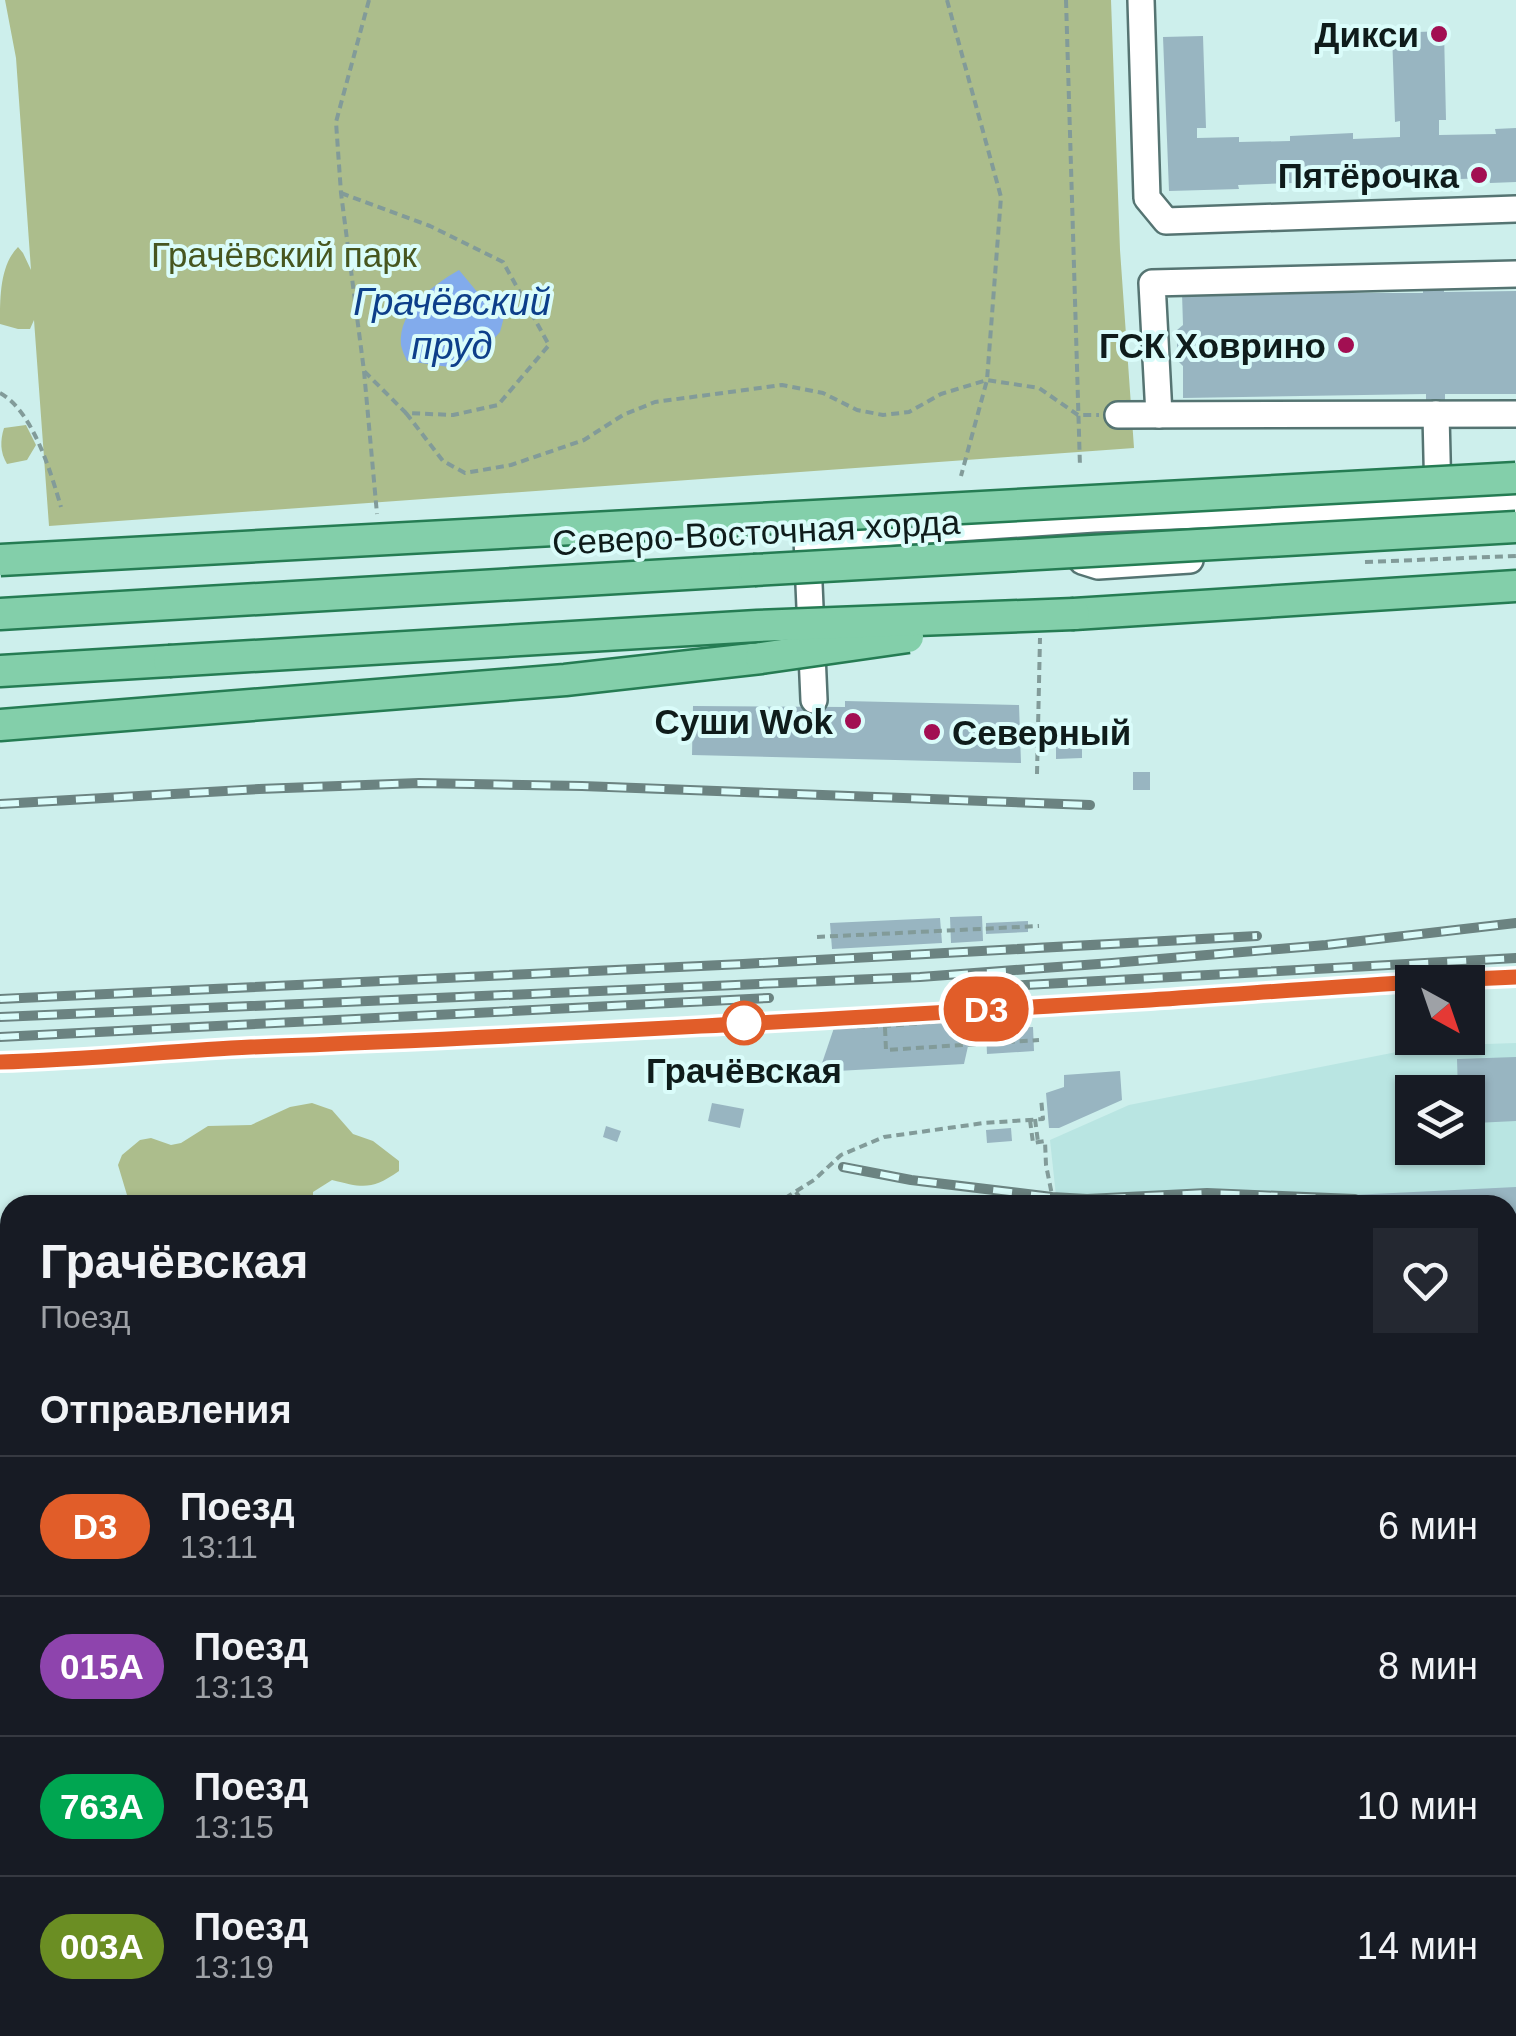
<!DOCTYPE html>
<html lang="ru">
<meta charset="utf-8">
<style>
:root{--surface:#171b24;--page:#242831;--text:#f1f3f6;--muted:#9ea1a6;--line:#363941}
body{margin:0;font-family:Helvetica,sans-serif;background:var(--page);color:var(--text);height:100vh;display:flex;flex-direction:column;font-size:38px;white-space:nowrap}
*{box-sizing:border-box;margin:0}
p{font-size:32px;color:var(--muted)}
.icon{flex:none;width:55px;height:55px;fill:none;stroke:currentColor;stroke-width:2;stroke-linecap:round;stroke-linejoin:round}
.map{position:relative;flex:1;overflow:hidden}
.side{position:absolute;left:0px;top:1195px;width:1518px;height:842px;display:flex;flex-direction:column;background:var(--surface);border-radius:30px 30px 0 0;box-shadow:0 2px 8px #0004}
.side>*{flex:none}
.badge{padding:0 20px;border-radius:32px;font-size:35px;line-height:65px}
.needle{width:65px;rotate:140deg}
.tools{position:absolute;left:1395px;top:965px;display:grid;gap:20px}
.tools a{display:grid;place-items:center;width:90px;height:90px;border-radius:0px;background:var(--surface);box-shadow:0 2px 8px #0004;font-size:50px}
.map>.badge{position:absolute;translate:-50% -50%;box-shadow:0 0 0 5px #fff}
h2{padding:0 40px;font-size:38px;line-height:90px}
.round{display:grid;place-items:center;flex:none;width:105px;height:105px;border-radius:0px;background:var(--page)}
.overview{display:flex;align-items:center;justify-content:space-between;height:170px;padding:0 40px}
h1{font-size:48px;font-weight:800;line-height:75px}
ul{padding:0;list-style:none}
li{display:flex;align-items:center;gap:30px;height:140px;padding:0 40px;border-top:2px solid var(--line)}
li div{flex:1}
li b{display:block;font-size:38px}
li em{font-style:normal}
li .badge{min-width:110px;font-weight:700;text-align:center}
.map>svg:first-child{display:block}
</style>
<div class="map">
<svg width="1516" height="2036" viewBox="0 0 1516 2036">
<rect width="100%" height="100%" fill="#cdefec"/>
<g fill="#b9e5e2" fill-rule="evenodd">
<path d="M1516,1043V1656L1508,1653V1205H1057L1050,1140L1129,1105L1427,1046ZM1412,1092H1468V1148H1412Z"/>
<path d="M10,1720V2028H49L0,2032V1722Z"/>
<path d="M250,2028H524V2036H251Z"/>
</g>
<g fill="#acbd8c">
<path d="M5,0H1111L1120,250L1134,448L49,526L34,320L30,329H18L0,324C0,297 0,265 18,247L23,253L31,270L16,58Z"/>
<path d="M26,425L36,445L27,460L7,464C0,452 0,441 4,428Z"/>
<path d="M312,1103L332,1110L353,1134L373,1141L399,1161V1171C372,1190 363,1188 332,1180L313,1192V1205L122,1204L127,1195L118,1165L122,1155L140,1140L151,1138L171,1145L181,1143L208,1126L251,1125L290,1107Z"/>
</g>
<path fill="#82abec" d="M459,270L483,299L499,297L507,306L500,332L482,352L456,368L407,361C405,356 402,351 401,345C398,310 433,285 459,270Z"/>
<g fill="#98b5c1">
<path d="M1444,31L1446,120H1439V135L1496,134L1495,129L1516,128V182L1490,183L1489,178L1373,182L1374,187L1341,188V184L1318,185V189L1292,190V183L1238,185L1239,189L1169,191L1163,37L1203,36L1206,128H1197V138L1239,137V142L1290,141V136L1353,133V139L1400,137V121L1395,122L1392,33Z"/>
<path d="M1423,286H1444V292L1516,291V394H1445V401H1426V394L1183,398V366L1177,360V330L1183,325L1182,293H1423Z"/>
<path d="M845,701L1019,705L1021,763L692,755L693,706L845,707Z"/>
<path d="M1069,733L1070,748L1082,747V758L1056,759V734Z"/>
<rect x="1133" y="772" width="17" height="18"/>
<path d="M982,916L983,941L951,943L950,917Z"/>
<path d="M940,918L942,943L832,949L830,923Z"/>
<path d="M1028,921V932L986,934V923Z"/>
<path d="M975,1015L964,1064L819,1072L836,1022Z"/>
<path d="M1033,1027L1034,1051L987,1054L986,1029Z"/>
<path d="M1516,1057V1121L1475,1123L1474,1108L1468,1109V1092H1458L1457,1059Z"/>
<path d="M1120,1071L1122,1100L1059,1128H1049L1046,1093L1064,1087V1075Z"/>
<path d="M712,1103L744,1109L740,1128L708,1121Z"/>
<path d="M606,1126L621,1131L617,1142L603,1137Z"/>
<path d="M1011,1128L1012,1141L987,1143L986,1130Z"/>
<path d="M1516,1187V1275H1508V1205H1352V1195Z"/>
<path d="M1508,1360H1516V1382L1508,1381Z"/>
<path d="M10,1421V1442L0,1443V1422Z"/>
<path d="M1508,1600L1516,1602V1627L1508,1623Z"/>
<path d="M1510,1736L1516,1746V1815L1511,1818L1508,1813V1738Z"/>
<path d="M10,1816V1901L5,1902L8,1927H0V1817Z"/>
<path d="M1516,2007V2036H1509L1504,2028H1508V2012Z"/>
<path d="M261,2028H370L371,2036H262Z"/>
<path d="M607,2028H698V2036H552V2033Z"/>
<path d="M906,2028H948L951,2036H910Z"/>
<path d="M1106,2028H1133L1134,2032L1106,2035Z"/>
</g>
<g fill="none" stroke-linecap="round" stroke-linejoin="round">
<defs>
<g id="minor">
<path d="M1141,0L1147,198L1166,221L1516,209"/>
<path d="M1436,414L1438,499"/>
<path d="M1118,415L1516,414"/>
<path d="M1159,415L1152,283L1516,274"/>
<path d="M1073,548L1082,561L1098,566L1190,560"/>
<path d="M814,700L807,538L1094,519L1516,503"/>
<path d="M1508,1310H1516"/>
<path d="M0,1354L10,1353"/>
<path d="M1508,1581L1516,1584"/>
<path d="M1508,1668L1516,1672"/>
<path d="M1508,1714L1516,1719"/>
<path d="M0,1794L10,1793"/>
<path d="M1508,1896L1516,1908"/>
<path d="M1508,1980L1516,1977"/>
<path d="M229,2028L230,2036"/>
<path d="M742,2028V2036"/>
<path d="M824,2028L825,2036"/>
<path d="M866,2028L870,2036"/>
<path d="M1441,2028V2036"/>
<path d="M1483,2028L1487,2036"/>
</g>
<g id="major">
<path d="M0,614L754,570"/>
<path d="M1074,614L1516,586"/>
<path d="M0,671L169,661"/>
<path d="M0,725L565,680L761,658"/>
</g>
</defs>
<use href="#minor" stroke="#557472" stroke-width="30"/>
<use href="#major" stroke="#257c53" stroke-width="35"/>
<g stroke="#829b99" stroke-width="4" stroke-dasharray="8 5" stroke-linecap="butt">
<path d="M369,0L336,122L341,193L364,371L377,514"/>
<path d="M947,0L1001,197L987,380L961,476"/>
<path d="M1066,0L1080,467"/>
<path d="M341,193L430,226L503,262L549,345L498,405L453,415L406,413L364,371"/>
<path d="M0,393C33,411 51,473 61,507"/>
<path d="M406,413L443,461L465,473L511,465L584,440L623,415L655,402L782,385L823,393L857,410L883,415L909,412L941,394L987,380L1039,388L1078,415H1099"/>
<path d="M1365,562L1516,556"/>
<path d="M1037,774L1040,638"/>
<path d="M817,937L1039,926"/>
<path d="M805,1028L885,1026L1011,1016"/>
<path d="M885,1028L886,1050L1039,1040"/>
<path d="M1035,1119L1038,1142"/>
<path d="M1030,1120L1033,1143L1045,1141L1046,1165L1054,1205"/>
<path d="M796,1192L805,1205"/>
<path d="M774,1205L814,1180L841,1155L884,1137L984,1123L1043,1119L1041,1098"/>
<path d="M1049,2028L1050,2036"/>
</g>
<use href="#minor" stroke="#fff" stroke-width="25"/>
<use href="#major" stroke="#83cfaa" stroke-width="30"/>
<defs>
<g id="rail">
<path d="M0,804L259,789L419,783L582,786L1090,805"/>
<path d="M954,989L1516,958"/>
<path d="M0,999L743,964L1257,936"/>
<path d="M0,1017L920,977L1112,963L1326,945L1516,923"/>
<path d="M0,1037L769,998"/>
<path d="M0,1062C84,1060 167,1050 251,1047C564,1036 876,1017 1189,998C1298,991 1407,982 1516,977"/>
<path d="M843,1167L911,1180L1052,1197L1087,1199L1207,1193L1355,1199"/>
</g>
</defs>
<use href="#rail" stroke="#6b8381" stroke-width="10"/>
<use href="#rail" stroke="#dafcfa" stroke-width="6" stroke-dasharray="19" stroke-linecap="butt"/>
<defs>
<g id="major-bridge">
<path d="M0,560L1516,478"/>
<path d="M754,570L1516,527"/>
<path d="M761,658L908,637"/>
<path d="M169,661L757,626L1074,614"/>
</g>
</defs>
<use href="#major-bridge" stroke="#257c53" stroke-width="35" stroke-linecap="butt"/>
<use href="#major-bridge" stroke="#83cfaa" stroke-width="30"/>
</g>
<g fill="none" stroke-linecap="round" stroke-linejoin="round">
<defs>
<path id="line" d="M0,1062C84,1060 167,1051 251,1047C551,1036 851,1018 1150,1000C1272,992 1394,982 1516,977"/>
</defs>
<use href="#line" stroke="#fff" stroke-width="22"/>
<use href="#line" stroke="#e15d29" stroke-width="15"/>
</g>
<g fill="#a20f52" stroke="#dafcfa" stroke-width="4">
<circle cx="1439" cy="34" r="10"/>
<circle cx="1479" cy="175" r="10"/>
<circle cx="1346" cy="345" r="10"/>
<circle cx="853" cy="721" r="10"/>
<circle cx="932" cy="732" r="10"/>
</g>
<circle fill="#fff" stroke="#e15d29" stroke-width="5" cx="744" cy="1023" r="20"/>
<g text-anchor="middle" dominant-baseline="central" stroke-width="8" stroke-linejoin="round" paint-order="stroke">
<g font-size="35" font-weight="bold" fill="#0f1c1b" stroke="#dafcfa" text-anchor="end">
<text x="1419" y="34">Дикси</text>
<text x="1459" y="175">Пятёрочка</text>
<text x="1326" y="345">ГСК Ховрино</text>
<text x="833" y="721">Суши Wok</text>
<text x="952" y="732" text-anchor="start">Северный</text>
</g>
<g font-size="35" fill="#47561f" stroke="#dafcfa">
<text x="284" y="254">Грачёвский парк</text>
</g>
<g font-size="35" fill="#0f1c1b" stroke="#dafcfa">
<text transform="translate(756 532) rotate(-3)">Северо-Восточная хорда</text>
</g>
<g font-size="35" font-weight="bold" fill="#0f1c1b" stroke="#dafcfa">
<text x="744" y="1070">Грачёвская</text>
</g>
<g font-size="38" font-style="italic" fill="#0d3f8a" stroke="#dafcfa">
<text x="452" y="302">Грачёвский<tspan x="452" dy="44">пруд</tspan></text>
</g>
</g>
</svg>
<div class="tools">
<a><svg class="needle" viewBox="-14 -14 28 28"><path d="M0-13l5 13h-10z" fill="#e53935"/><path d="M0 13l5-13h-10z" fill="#9ea1a6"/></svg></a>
<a><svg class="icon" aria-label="layers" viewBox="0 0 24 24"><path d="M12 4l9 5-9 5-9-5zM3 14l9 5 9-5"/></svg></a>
</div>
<b class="badge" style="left:986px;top:1009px;background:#e15d29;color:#fff">D3</b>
<section class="side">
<div class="overview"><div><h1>Грачёвская</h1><p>Поезд</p></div><a class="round"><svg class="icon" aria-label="heart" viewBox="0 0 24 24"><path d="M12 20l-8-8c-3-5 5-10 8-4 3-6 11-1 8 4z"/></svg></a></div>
<h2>Отправления</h2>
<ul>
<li><span class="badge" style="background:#e15d29;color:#fff">D3</span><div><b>Поезд</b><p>13:11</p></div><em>6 мин</em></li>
<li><span class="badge" style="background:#8e44ad;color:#fff">015А</span><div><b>Поезд</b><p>13:13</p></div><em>8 мин</em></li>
<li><span class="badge" style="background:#00a651;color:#fff">763А</span><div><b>Поезд</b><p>13:15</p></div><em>10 мин</em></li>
<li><span class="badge" style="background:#6b8e23;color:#fff">003А</span><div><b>Поезд</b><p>13:19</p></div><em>14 мин</em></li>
</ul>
</section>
</div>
